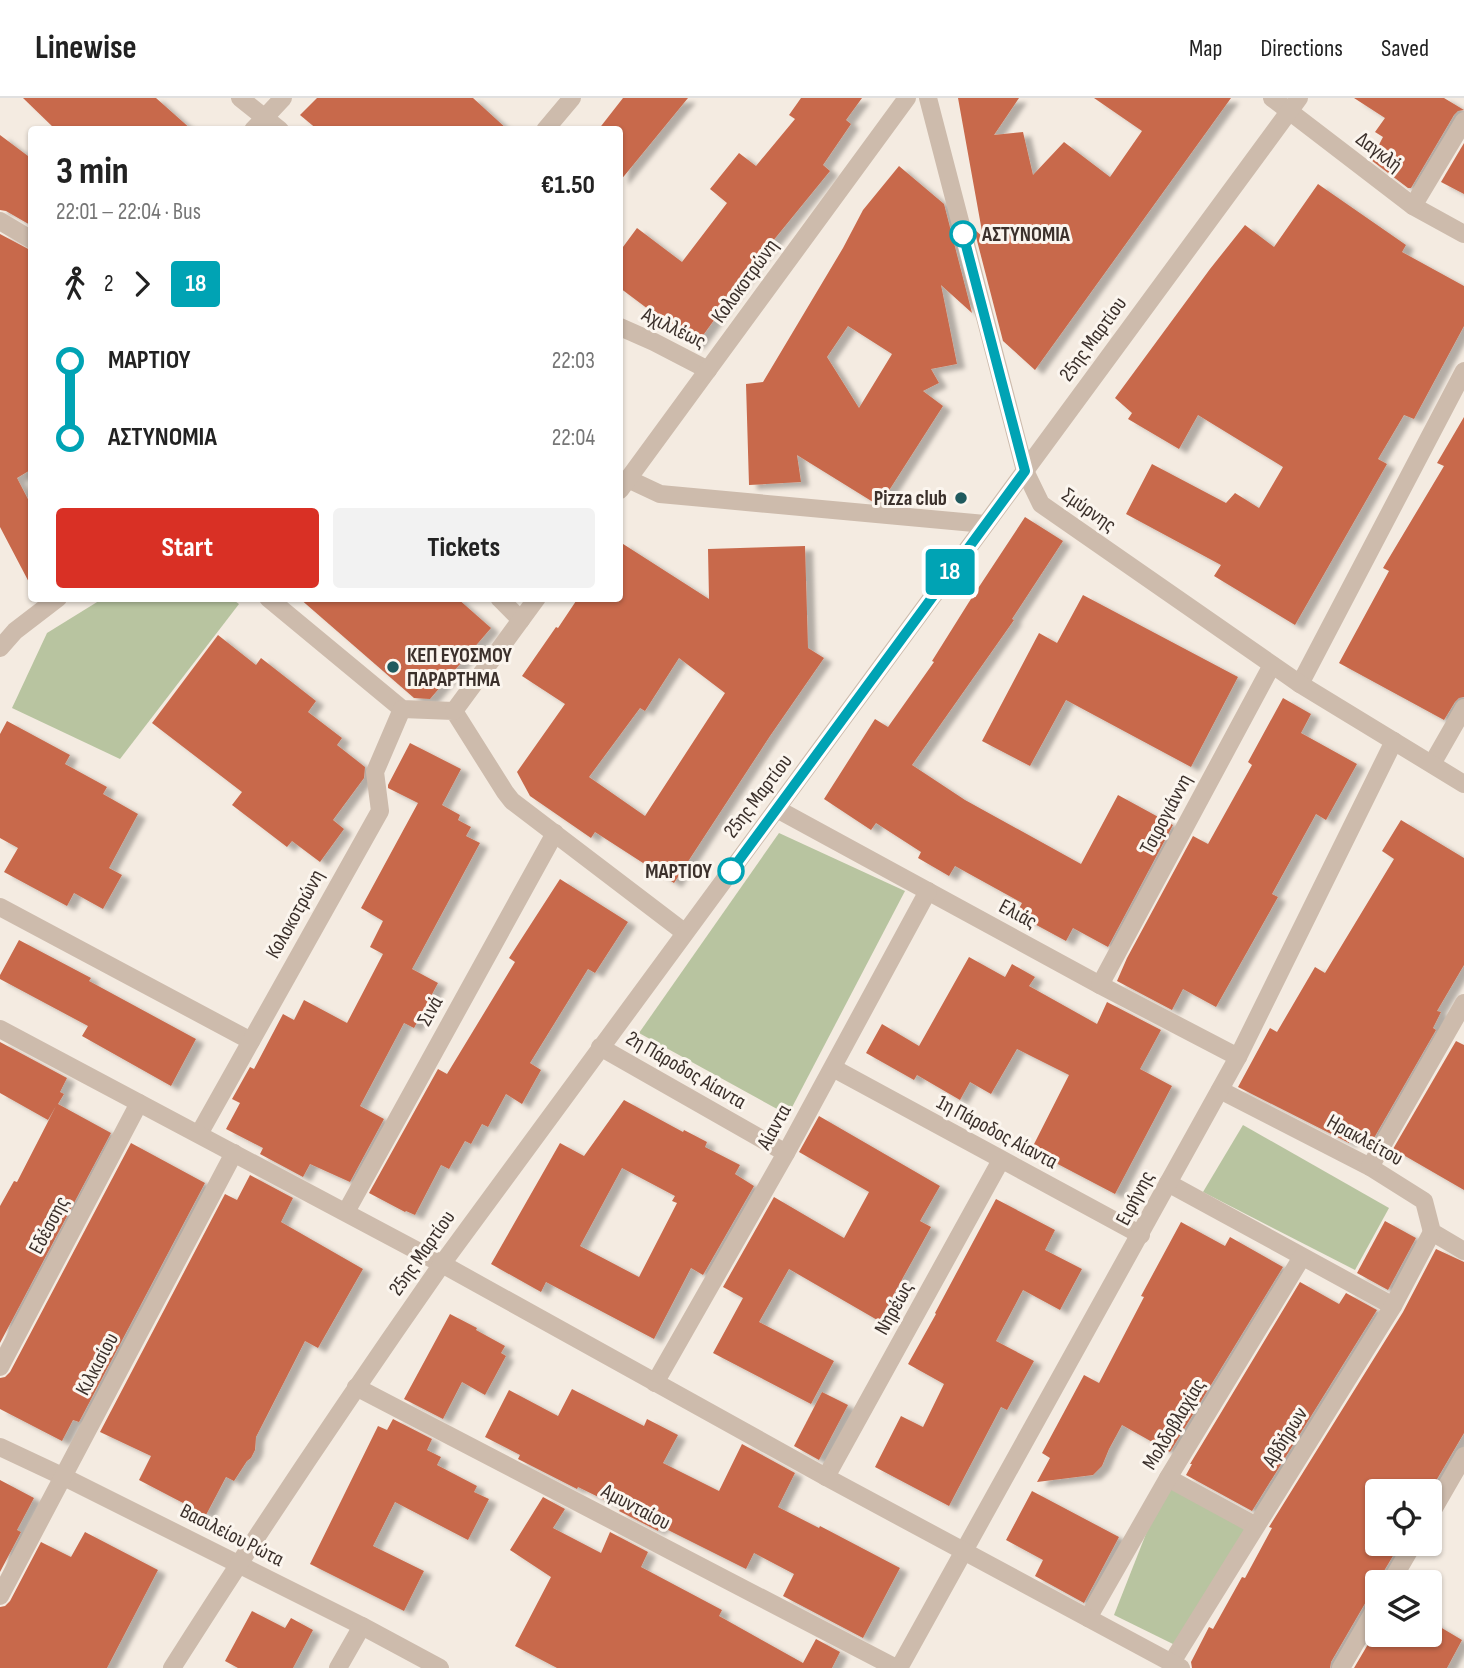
<!DOCTYPE html>
<meta charset="utf-8">
<style>
:root{--surface:#fff;--page:#f2f2f2;--text:#222;--muted:#767676;--line:#e0e0e0;--accent:#d93025}
body{margin:0;font-family:"Sofia Sans Condensed",sans-serif;background:var(--page);color:var(--text);height:100vh;display:flex;flex-direction:column;font-size:26px;white-space:nowrap}
*{box-sizing:border-box;margin:0}
p{font-size:23px;color:var(--muted)}
.icon{flex:none;width:38px;height:38px;fill:none;stroke:currentColor;stroke-width:2;stroke-linecap:round;stroke-linejoin:round}
.map{position:relative;flex:1;overflow:hidden}
.panel{position:absolute;left:28px;top:28px;width:595px;height:476px;display:flex;flex-direction:column;background:var(--surface);border-radius:7px;box-shadow:0 2px 5px #0004}
.panel>*{flex:none}
.badge{padding:0 14px;border-radius:5px;font-size:24px;line-height:46px}
.buttons{position:absolute;left:1365px;top:1381px;display:grid;gap:14px}
.buttons a{display:grid;place-items:center;width:77px;height:77px;border-radius:7px;background:var(--surface);box-shadow:0 2px 5px #0004;font-size:35px}
.map>.badge{position:absolute;translate:-50% -50%;box-shadow:0 0 0 4px #fff}
.legs{display:flex;align-items:center;gap:10px;height:77px;padding:0 28px;font-size:23px}
.legs p{margin-inline-start:auto}
.head{display:flex;align-items:center;justify-content:space-between;height:119px;padding:0 28px}
h1{font-size:38px;font-weight:700;line-height:52px}
.button{display:flex;gap:14px;margin-top:auto;padding:14px 28px}
.button a{flex:1;height:80px;border-radius:7px;background:var(--accent);color:#fff;font-size:28px;font-weight:700;line-height:80px;text-align:center}
.button a+a{background:var(--page);color:var(--text)}
ul{padding:0 28px;list-style:none}
li{display:flex;align-items:center;gap:24px;height:77px;font-size:26px}
li i{display:grid;place-items:center;width:10px;height:100%;margin:0 9px;background:currentColor}
li i::after{content:'';width:18px;height:18px;margin:-9px;border:5px solid;border-radius:50%;background:var(--surface)}
li p{margin-inline-start:auto}
li:first-child i{background:linear-gradient(#0000 50%,currentColor 0)}
li:last-child i{background:linear-gradient(currentColor 50%,#0000 0)}
header{display:flex;align-items:center;gap:42px;box-sizing:border-box;height:98px;padding:0 35px;background:var(--surface);border-bottom:2px solid var(--line)}
header strong{font-size:33px}
nav{display:flex;gap:38px;margin-inline-start:auto;font-size:24px}
.map>svg:first-child{display:block}
</style>
<header>
<strong>Linewise</strong>
<nav><a>Map</a><a>Directions</a><a>Saved</a></nav>
</header>
<div class="map">
<svg width="1464" height="1570" viewBox="0 0 1464 1570">
<defs>
<filter id="shadow"><feDropShadow dx="8" dy="4.5" stdDeviation="2" flood-color="#0004"/></filter>
</defs>
<rect width="100%" height="100%" fill="#f4ebe1"/>
<g fill="#b8c4a0">
<path d="M232,501L239,506L120,661L12,610L47,535L102,501Z"/>
<path d="M779,735L905,793L788,1017L639,935Z"/>
<path d="M1243,1027L1389,1110L1355,1172L1203,1094Z"/>
<path d="M1168,1380L1256,1428L1175,1547L1114,1517Z"/>
</g>
<g fill="#c8694b" fill-rule="evenodd" filter="url(#shadow)">
<path d="M23,0H156L192,32H56Z"/>
<path d="M317,0H473L508,32H318L300,17Z"/>
<path d="M623,0H688L620,83V32H598Z"/>
<path d="M801,0H862L846,22L851,26L823,67L830,73L759,160L696,247L620,190V153L637,130L682,164L727,105L710,91L739,55L756,68L795,21L789,17Z"/>
<path d="M958,0H1019L994,37L1023,34L1033,77L1064,44L1110,79L1142,33L1094,0H1231L1035,272L1003,243L974,131L983,139Z"/>
<path d="M1354,0H1444L1464,12L1458,13L1454,17L1411,90H1408L1371,62L1383,39L1375,34L1385,20Z"/>
<path d="M0,37L32,61V128L6,113L0,112Z"/>
<path d="M1464,45V96L1441,84Z"/>
<path d="M899,68L944,106L972,215L941,187L957,266L931,271L939,285L923,293L943,308L881,405L873,404L797,357L801,384L749,387L746,286L763,284L843,150L863,112ZM848,228L892,256L859,310L827,259Z"/>
<path d="M1318,86L1406,147L1402,154L1464,188V228L1414,321L1404,317L1378,361L1387,366L1295,527L1214,478L1221,467L1126,416L1152,366L1226,405L1235,395L1259,410L1283,369L1198,317L1179,351L1128,321L1132,315L1115,300L1210,171L1245,127L1274,149Z"/>
<path d="M0,136L32,153V371L17,380L32,409V490L0,429Z"/>
<path d="M1464,319V599L1459,600L1455,604L1444,622L1339,565L1389,473L1383,470L1444,368L1437,365Z"/>
<path d="M1025,419L1063,443L1012,521L1014,522L912,667L965,702L1081,766L1118,697L1173,727L1108,849L1073,830L1066,843L1016,816L1022,805L955,768L949,778L918,760L921,754L876,725L871,732L824,701L875,621L888,629L934,564L932,563L969,504Z"/>
<path d="M620,444L709,501L708,451L805,448L808,550L824,560L770,638L674,785L595,734L591,740L530,698L517,674L565,606L522,578L556,529L558,530L578,500H620ZM679,560L725,595L645,718L589,679L640,610L645,613Z"/>
<path d="M1083,497L1238,579L1191,669L1066,602L1030,668L982,643L1039,535L1057,545Z"/>
<path d="M299,500H457L491,530L430,601L414,600Z"/>
<path d="M218,537L256,567L261,560L316,603L308,614L342,640L337,647L365,669L364,680L333,722L344,731L320,764L292,743L287,749L232,707L242,694L152,625Z"/>
<path d="M1283,600L1311,616L1301,635L1357,666L1326,722L1316,716L1272,796L1278,799L1216,909L1183,891L1172,912L1117,883L1127,860L1193,738L1208,746L1252,667L1248,664Z"/>
<path d="M7,623L70,657L65,666L107,689L103,696L138,716L109,770L122,777L103,811L74,795L67,808L4,774L18,750L0,740V636Z"/>
<path d="M410,645L461,671L442,707L460,717L458,722L471,729L466,738L480,745L412,871L438,885L414,930L404,925L360,1008L384,1021L350,1084L310,1066L303,1079L260,1056L263,1050L226,1031L240,1005L232,1001L250,969L254,971L283,916L294,922L304,902L347,925L383,856L370,849L383,823L361,810L418,705L388,690V687Z"/>
<path d="M1401,722L1464,760V867L1437,913L1441,914L1433,930L1436,932L1374,1040L1366,1036L1363,1042L1353,1036L1349,1045L1238,989L1270,930L1277,934L1315,869L1325,875L1394,761L1382,753Z"/>
<path d="M560,781L628,824L595,875L588,871L530,965L541,972L522,1006L506,996L488,1029L482,1026L471,1046L465,1043L449,1071L441,1067L415,1117L406,1113L405,1114L369,1095L438,971L447,976L515,864L509,860Z"/>
<path d="M19,842L91,880L89,883L196,941L171,988L82,938L88,928L0,881V877Z"/>
<path d="M969,859L1005,879L1012,866L1035,879L1029,888L1097,926L1107,904L1161,932L1140,971L1172,988L1115,1096L1031,1052L1069,977L1017,951L991,996L970,984L960,1002L917,977L914,982L866,955L882,926L919,948Z"/>
<path d="M1456,943L1464,947V1092L1393,1051Z"/>
<path d="M0,944L67,980L60,994L64,996L58,1006L111,1035L0,1245V1108L14,1083L17,1084L56,1008L48,1022L0,995Z"/>
<path d="M624,1002L683,1034L684,1032L707,1044L705,1049L740,1067L735,1076L754,1088L703,1177L691,1170L654,1241L546,1184L541,1194L491,1166L560,1045L584,1058ZM622,1070L675,1098L672,1103L677,1105L639,1179L580,1148Z"/>
<path d="M819,1018L940,1088L920,1123L931,1129L879,1223L789,1171L759,1224L834,1263L811,1306L713,1255L743,1200L723,1189L774,1099L844,1140L869,1094L799,1054Z"/>
<path d="M131,1045L205,1085L79,1324L73,1322L62,1343L0,1311V1280L5,1279L10,1274Z"/>
<path d="M250,1077L293,1100L281,1124L363,1171L318,1250L305,1243L256,1339L255,1352L251,1360L247,1363L234,1383L226,1379L206,1417L139,1382L151,1358L100,1334L225,1096L237,1102Z"/>
<path d="M996,1101L1055,1132L1045,1152L1082,1171L1060,1212L1023,1192L996,1243L1034,1263L1007,1312L1001,1309L949,1408L875,1369L901,1318L923,1329L944,1286L908,1266L936,1216L935,1215Z"/>
<path d="M1385,1123L1416,1140L1388,1192L1357,1175Z"/>
<path d="M1181,1124L1225,1148L1230,1139L1283,1169L1170,1354L1122,1327L1109,1351L1102,1368L1093,1377L1037,1384L1050,1360L1042,1355L1084,1277L1099,1285L1144,1199L1141,1198Z"/>
<path d="M1436,1151L1464,1164V1335L1430,1393H1377V1446H1400L1381,1478L1380,1484H1377V1497L1372,1498L1367,1502L1331,1564L1330,1570H1192L1191,1564L1209,1529L1213,1531L1242,1479L1245,1480L1272,1430L1269,1429L1403,1214Z"/>
<path d="M1300,1184L1339,1206L1346,1195L1377,1212L1252,1413L1186,1377L1192,1366H1190Z"/>
<path d="M450,1216L477,1230L476,1232L505,1248L501,1255L506,1258L485,1297L462,1284L443,1321L404,1301Z"/>
<path d="M572,1291L644,1328L647,1321L678,1337L663,1365L719,1393L742,1346L795,1375L778,1409L819,1430L820,1428L900,1470L863,1540L783,1498L794,1476L754,1455L746,1471L660,1428L658,1433L619,1413L621,1410L578,1389L577,1391L518,1361L520,1357L485,1339L509,1292L558,1318Z"/>
<path d="M822,1294L848,1307L819,1362L794,1348Z"/>
<path d="M393,1321L432,1341L427,1352L441,1359L437,1367L477,1388L474,1394L489,1401L468,1442L395,1404L373,1448L424,1473L404,1513L310,1466L378,1328L387,1332Z"/>
<path d="M0,1382L34,1400L17,1432L21,1434L0,1474Z"/>
<path d="M1032,1393L1119,1439L1084,1505L1035,1478L1043,1462L1006,1442Z"/>
<path d="M543,1399L565,1411L553,1430L601,1455L610,1434L648,1454L641,1469L722,1512L719,1518L803,1565L816,1541L840,1554L832,1570H557L515,1548L551,1479L510,1452Z"/>
<path d="M85,1434L158,1472L107,1570H0V1509L5,1508L10,1503L41,1444L71,1459Z"/>
<path d="M252,1513L285,1530L291,1520L313,1532L293,1570H238L225,1563Z"/>
<path d="M1430,1523L1462,1542L1447,1570H1354L1374,1536H1430Z"/>
</g>
<g fill="none" stroke-linecap="round" stroke-linejoin="round">
<path stroke="#cdbbac" stroke-width="18" d="M0,809L251,943"/>
<g stroke="#cdbbac" stroke-width="18">
<path d="M240,0L280,32"/>
<path d="M1272,0L1413,108L1464,136"/>
<path d="M253,32L283,0"/>
<path d="M545,32L572,0"/>
<path d="M1413,108L1464,23"/>
<path d="M0,123L32,142"/>
<path d="M620,229L654,244L708,272"/>
<path d="M628,381L660,396L985,426"/>
<path d="M620,392L907,0"/>
<path d="M268,500L402,611L454,613L505,694L512,703L684,834"/>
<path d="M499,500L521,522"/>
<path d="M0,550L15,533L58,500"/>
<path d="M1300,586L1464,273"/>
<path d="M454,613L537,500"/>
<path d="M1432,666L1464,610"/>
<path d="M777,711L1100,887L1238,959"/>
<path d="M1100,887L1272,567"/>
<path d="M600,949L786,1055"/>
<path d="M833,970L1141,1137"/>
<path d="M1220,992L1370,1069L1424,1103L1432,1134L1464,1153"/>
<path d="M199,1036L380,713L375,674L402,611"/>
<path d="M1370,1069L1464,905"/>
<path d="M1168,1085L1393,1208"/>
<path d="M346,1114L555,735"/>
<path d="M0,1269L139,1005"/>
<path d="M655,1285L786,1055L928,793"/>
<path d="M356,1289L896,1570"/>
<path d="M0,1349L64,1379L362,1528L440,1570"/>
<path d="M826,1379L1001,1062"/>
<path d="M1168,1380L1256,1428"/>
<path d="M1430,1417L1464,1358"/>
<path d="M1391,1484L1413,1446"/>
<path d="M0,1498L234,1055"/>
<path d="M1088,1520L1168,1380L1302,1159"/>
<path d="M1172,1564L1393,1208L1432,1134"/>
<path d="M338,1570L362,1528"/>
<path d="M899,1570L1238,959L1394,643"/>
<path d="M1341,1570L1377,1508"/>
</g>
<g stroke="#cdbbac" stroke-width="18">
<path d="M928,0L1025,373L1041,406L1300,586L1464,686"/>
<path d="M0,931L442,1166L826,1379L1181,1570"/>
<path d="M172,1570C259,1433 349,1299 442,1166L1299,0"/>
</g>
</g>
<g fill="none" stroke-linecap="round" stroke-linejoin="round">
<defs>
<path id="line-1" d="M731,773L1025,373L963,136"/>
</defs>
<use href="#line-1" stroke="#fff" stroke-width="16"/>
<use href="#line-1" stroke="#00a3b4" stroke-width="10"/>
</g>
<g fill="#fff" stroke="#00a3b4" stroke-width="3.5">
<circle cx="963" cy="136" r="12"/>
<circle cx="731" cy="773" r="12"/>
</g>
<g fill="#1f5a5e" stroke="#fbf5ee" stroke-width="2.5">
<circle cx="961" cy="400" r="7"/>
<circle cx="393" cy="569" r="7"/>
</g>
<g text-anchor="middle" dominant-baseline="central" stroke-width="6" stroke-linejoin="round" paint-order="stroke">
<g font-size="21" fill="#3b302b" stroke="#fbf5ee">
<text transform="translate(1379 54) rotate(37)">Δαγκλή</text>
<text transform="translate(745 183) rotate(-54)">Κολοκοτρώνη</text>
<text transform="translate(674 230) rotate(26)">Αχιλλέως</text>
<text transform="translate(1093 241) rotate(-54)">25ης Μαρτίου</text>
<text transform="translate(1089 412) rotate(35)">Σμύρνης</text>
<text transform="translate(758 698) rotate(-53)">25ης Μαρτίου</text>
<text transform="translate(1166 716) rotate(-62)">Τσιρογιάννη</text>
<text transform="translate(295 816) rotate(-61)">Κολοκοτρώνη</text>
<text transform="translate(1018 816) rotate(28)">Ελιάς</text>
<text transform="translate(430 913) rotate(-61)">Σινά</text>
<text transform="translate(686 972) rotate(30)">2η Πάροδος Αίαντα</text>
<text transform="translate(774 1029) rotate(-61)">Αίαντα</text>
<text transform="translate(997 1034) rotate(28)">1η Πάροδος Αίαντα</text>
<text transform="translate(1365 1042) rotate(29)">Ηρακλείτου</text>
<text transform="translate(1135 1100) rotate(-62)">Ειρήνης</text>
<text transform="translate(49 1127) rotate(-62)">Εδέσσης</text>
<text transform="translate(422 1155) rotate(-55)">25ης Μαρτίου</text>
<text transform="translate(894 1210) rotate(-61)">Νηρέως</text>
<text transform="translate(97 1266) rotate(-62)">Κιλκισίου</text>
<text transform="translate(1174 1326) rotate(-59)">Μολδοβλαχίας</text>
<text transform="translate(1285 1339) rotate(-58)">Αβδήρων</text>
<text transform="translate(636 1409) rotate(28)">Αμυνταίου</text>
<text transform="translate(232 1437) rotate(27)">Βασιλείου Ρώτα</text>
</g>
<g font-size="21" font-weight="bold" fill="#3b302b" stroke="#fbf5ee" text-anchor="start">
<text x="982" y="136">ΑΣΤΥΝΟΜΙΑ</text>
<text x="712" y="773" text-anchor="end">ΜΑΡΤΙΟΥ</text>
</g>
<g font-size="21" font-weight="bold" fill="#3b302b" stroke="#fbf5ee" text-anchor="end">
<text x="947" y="400">Pizza club</text>
<text x="407" y="557" text-anchor="start">ΚΕΠ ΕΥΟΣΜΟΥ<tspan x="407" dy="24">ΠΑΡΑΡΤΗΜΑ</tspan></text>
</g>
</g>
</svg>
<div class="buttons">
<a><svg class="icon" aria-label="locate" viewBox="0 0 24 24"><circle cx="12" cy="12" r="6"/><path d="M12 2v4M12 18v4M2 12h4M18 12h4"/></svg></a>
<a><svg class="icon" aria-label="layers" viewBox="0 0 24 24"><path d="M12 4l9 5-9 5-9-5zM3 14l9 5 9-5"/></svg></a>
</div>
<b class="badge" style="left:950px;top:474px;background:#00a3b4;color:#fff">18</b>
<section class="panel">
<div class="head"><div><h1>3 min</h1><p>22:01 – 22:04 · Bus</p></div><b>€1.50</b></div>
<div class="legs"><svg class="icon" aria-label="walk" viewBox="0 0 24 24"><circle cx="13" cy="4" r="2"/><path d="M13 8l-2 6 4 7M11 14l-3 7M7 12l3-4h3l4 4"/></svg>2<svg class="icon" aria-label="forward" viewBox="0 0 24 24"><path d="M9 5l7 7-7 7"/></svg><b class="badge" style="background:#00a3b4;color:#fff">18</b></div>
<ul>
<li><i style="color:#00a3b4"></i><b>ΜΑΡΤΙΟΥ</b><p>22:03</p></li>
<li><i style="color:#00a3b4"></i><b>ΑΣΤΥΝΟΜΙΑ</b><p>22:04</p></li>
</ul>
<div class="button"><a>Start</a><a>Tickets</a></div>
</section>
</div>
